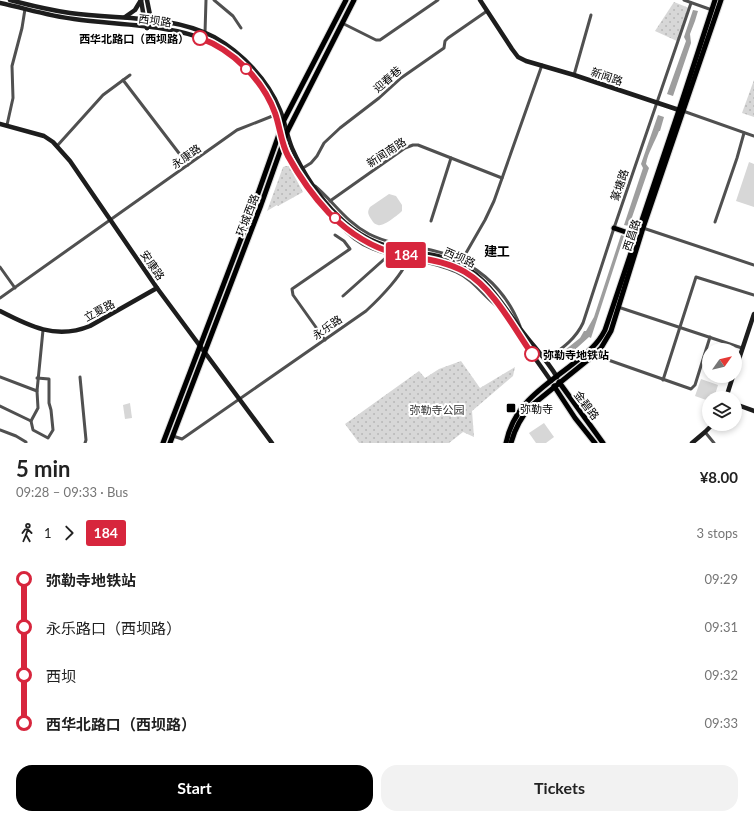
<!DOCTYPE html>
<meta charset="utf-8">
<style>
:root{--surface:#fff;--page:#f2f2f2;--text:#222;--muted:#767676;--accent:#000}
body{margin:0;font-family:Lato,"Noto Sans SC",sans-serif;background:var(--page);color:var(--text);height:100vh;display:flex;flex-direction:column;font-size:15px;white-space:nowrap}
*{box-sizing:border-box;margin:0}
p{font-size:13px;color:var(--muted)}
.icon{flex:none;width:22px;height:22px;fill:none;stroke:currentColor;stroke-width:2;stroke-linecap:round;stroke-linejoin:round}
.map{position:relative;height:443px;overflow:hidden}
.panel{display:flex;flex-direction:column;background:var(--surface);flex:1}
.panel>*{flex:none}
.badge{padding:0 8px;border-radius:3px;font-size:14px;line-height:26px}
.needle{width:26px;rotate:56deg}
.fabs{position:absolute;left:702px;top:343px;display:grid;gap:8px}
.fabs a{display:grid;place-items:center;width:40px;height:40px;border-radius:50%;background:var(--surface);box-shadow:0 2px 6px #0003;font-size:20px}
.map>.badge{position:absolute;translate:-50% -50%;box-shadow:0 0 0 2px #fff}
.legs{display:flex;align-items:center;gap:6px;height:44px;padding:0 16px;font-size:13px}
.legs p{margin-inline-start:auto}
.headline{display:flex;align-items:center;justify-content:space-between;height:68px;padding:0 16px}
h1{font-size:22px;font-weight:700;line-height:30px}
.cta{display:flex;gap:8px;margin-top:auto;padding:8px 16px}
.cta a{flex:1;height:46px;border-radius:16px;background:var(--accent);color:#fff;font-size:16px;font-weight:700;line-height:46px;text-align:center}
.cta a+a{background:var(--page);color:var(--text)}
ul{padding:0 16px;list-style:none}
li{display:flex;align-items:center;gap:14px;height:48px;font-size:15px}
li i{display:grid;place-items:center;width:6px;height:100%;margin:0 5px;background:currentColor}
li i::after{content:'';width:10px;height:10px;margin:-5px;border:3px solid;border-radius:50%;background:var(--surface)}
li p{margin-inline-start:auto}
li:first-child i{background:linear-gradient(#0000 50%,currentColor 0)}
li:last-child i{background:linear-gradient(currentColor 50%,#0000 0)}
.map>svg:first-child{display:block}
</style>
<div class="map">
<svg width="754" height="443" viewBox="0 0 754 443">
<defs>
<pattern id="grass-dots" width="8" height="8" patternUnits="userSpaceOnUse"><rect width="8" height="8" fill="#d7d7d7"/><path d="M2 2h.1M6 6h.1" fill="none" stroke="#b7b7b7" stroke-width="1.8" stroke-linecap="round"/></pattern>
</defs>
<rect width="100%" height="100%" fill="#fff"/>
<g fill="url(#grass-dots)">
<path d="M674,2L689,8L677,41L655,31Z"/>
<path d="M754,80V117L742,113Z"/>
<path d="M286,166H289L303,192L278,206L277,205L267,211L283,167Z"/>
<path d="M461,361L480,388L515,367L513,376L472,411L474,437L463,432L449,443H359L345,424L419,371L425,378L439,369Z"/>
</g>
<g fill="#d7d7d7">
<path d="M749,162L754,164V207L736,201Z"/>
<path d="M389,194L396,196L402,205V211C398,215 383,227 378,225C374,224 373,222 371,219C368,214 367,212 370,207Z"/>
<path d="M701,379L718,385L714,398H709V401L695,396Z"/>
<path d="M130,403L132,418L125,419L123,405Z"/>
<path d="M544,423L554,437L546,443H536L529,433Z"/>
</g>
<g fill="#9e9e9e">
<path d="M693,10L698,11L695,21L690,34L691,43L673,96L667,94L686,41L684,37Z"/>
<path d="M658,115L664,117L660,131H659C655,142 648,152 646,164L649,168L629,226L624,225L643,168L641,164Z"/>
<path d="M621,235L624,236L591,338L589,337L568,356L565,350L580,338L584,331H586L594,317Z"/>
</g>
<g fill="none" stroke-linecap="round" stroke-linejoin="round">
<defs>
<g id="primary">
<path d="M614,228L637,236"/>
<path d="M559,382L603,443"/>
<path d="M554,386L575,418L595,443"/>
<path d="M163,443L255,202L284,120L346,0"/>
<path d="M170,443L261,205L287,132L354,0"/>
<path d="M506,443C514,403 544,387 574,363C587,353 598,344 605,330L679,110L715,0"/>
<path d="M511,443C515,428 521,417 531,406L594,355L601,348L611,331L643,228L721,0"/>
</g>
</defs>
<use href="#primary" stroke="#dbdbdb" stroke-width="7"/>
<g stroke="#505050" stroke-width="3">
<path d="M214,0L233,16L241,28"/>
<path d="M684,0L712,10"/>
<path d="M342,23L376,40H380L438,0"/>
<path d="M205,33L206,0"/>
<path d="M574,75L591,15"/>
<path d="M123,80L188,165"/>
<path d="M683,111L754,136"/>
<path d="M7,125L13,98L12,66L22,28L25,9"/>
<path d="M57,146L103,95L130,75"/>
<path d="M303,168L311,163L317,156L324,143L340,128L379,98L401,78L444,48L445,41L448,38L487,11"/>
<path d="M315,186C334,202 346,222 369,234C389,244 410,246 431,250C472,259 505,287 520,326"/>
<path d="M330,201L405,148L413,145H418L502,178"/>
<path d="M431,221L451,158"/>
<path d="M715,222L737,158L744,133"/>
<path d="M339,224C371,264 416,253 456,272C474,280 483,296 498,307"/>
<path d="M643,228L754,265"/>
<path d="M462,260L485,220L494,201L542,65"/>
<path d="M0,267L15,288"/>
<path d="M343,296L389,255"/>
<path d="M0,298L237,130L275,115"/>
<path d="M618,307L742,348"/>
<path d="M325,340L293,295L292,289L350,249L344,241L335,235"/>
<path d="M594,355L691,389L695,385L710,337"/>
<path d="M546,360C561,349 575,340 583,323L614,228L691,3"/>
<path d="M0,377L37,391L43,330"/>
<path d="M80,377L86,440L85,443"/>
<path d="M663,380L696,277L754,295"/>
<path d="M37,391L38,408L31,421L33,430L48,438L53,430L51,410L49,403V379L37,378"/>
<path d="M0,406L31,421"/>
<path d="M0,430L16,436L26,442V443"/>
<path d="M705,432L714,443"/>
<path d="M173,436L182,439L366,311C379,299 406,272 409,255"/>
</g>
<g stroke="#1d1d1d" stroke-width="4.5">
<path d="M10,0C29,5 50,10 70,13C118,20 169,14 214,37C242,53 268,80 280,110C285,122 287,136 292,148C302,171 320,199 338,216C356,234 379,246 404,250C419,253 435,254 450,260C485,272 501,303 522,331C534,347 547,360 557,377"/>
<path d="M141,0L145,24L147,28"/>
<path d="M480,0L512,49L518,57L526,61L574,75L679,110"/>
<path d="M0,3C24,8 49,16 74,19C115,25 168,24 206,40C224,47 239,60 251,75C258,83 265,92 270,101C279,117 280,136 287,153C296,177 326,213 347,229C362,241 380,250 399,254C416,257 434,259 451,265C485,279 503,311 522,340C532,354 542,368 551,381"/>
<path d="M125,17L135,10L141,0"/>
<path d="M147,28L151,20L147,0"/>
<path d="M0,124L44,136L53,142L70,161L157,288L272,443"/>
<path d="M0,311C29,326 56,340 90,326L157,288"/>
<path d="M735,371L754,314"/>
<path d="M726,398L733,376"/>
<path d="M735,404L754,411"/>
<path d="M692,443L705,432L713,424"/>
</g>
<use href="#primary" stroke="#000" stroke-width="5"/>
</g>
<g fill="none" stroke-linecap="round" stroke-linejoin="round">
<defs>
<path id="line-1" d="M200,38C233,50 263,80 275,113C280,127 281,143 288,156C299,176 313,196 329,213C348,232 372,248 398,254C422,259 444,260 465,272C494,289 513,327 532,354"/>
</defs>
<use href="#line-1" stroke="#fff" stroke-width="9"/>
<use href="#line-1" stroke="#d7263d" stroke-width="6"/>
</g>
<g fill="#fff" stroke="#d7263d" stroke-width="2">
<circle cx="200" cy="38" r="7"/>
<circle cx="246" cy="69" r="5"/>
<circle cx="335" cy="218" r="5"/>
<circle cx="532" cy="354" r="7"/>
</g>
<rect fill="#000" stroke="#fff" stroke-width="1.5" x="506" y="403" width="10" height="10" rx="2"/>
<g text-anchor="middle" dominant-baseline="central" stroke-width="4" stroke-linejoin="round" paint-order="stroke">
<g font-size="11" fill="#000" stroke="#fff">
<text transform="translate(155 20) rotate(7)">西坝路</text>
<text transform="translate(607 76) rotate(19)">新闻路</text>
<text transform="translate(387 79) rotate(-41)">迎春巷</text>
<text transform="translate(386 152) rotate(-33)">新闻南路</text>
<text transform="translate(186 156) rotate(-35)">永康路</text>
<text transform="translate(619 185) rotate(-71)">篆塘路</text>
<text transform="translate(247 215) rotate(-69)">环城西路</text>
<text transform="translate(631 235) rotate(-72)">西昌路</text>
<text transform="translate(460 257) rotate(24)">西坝路</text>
<text transform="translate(153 265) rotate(56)">安康路</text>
<text transform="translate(99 310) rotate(-28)">立夏路</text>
<text transform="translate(327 327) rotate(-35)">永乐路</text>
<text transform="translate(587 405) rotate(53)">金碧路</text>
</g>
<g font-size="11" font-weight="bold" fill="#000" stroke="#fff" text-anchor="end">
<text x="189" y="38">西华北路口（西坝路）</text>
<text x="543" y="354" text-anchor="start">弥勒寺地铁站</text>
</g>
<g font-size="11" fill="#000" stroke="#fff" text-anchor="start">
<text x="520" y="408">弥勒寺</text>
</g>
<g font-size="11" fill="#2e2e2e" stroke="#fff">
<text x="437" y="409">弥勒寺公园</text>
</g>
<g font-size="13" font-weight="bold" fill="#000" stroke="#fff">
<text x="497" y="251">建工</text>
</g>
</g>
</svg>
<div class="fabs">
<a><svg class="needle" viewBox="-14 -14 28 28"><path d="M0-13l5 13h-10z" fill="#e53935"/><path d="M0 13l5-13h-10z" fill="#767676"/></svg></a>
<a><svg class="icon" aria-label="layers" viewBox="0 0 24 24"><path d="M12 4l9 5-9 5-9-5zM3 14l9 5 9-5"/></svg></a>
</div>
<b class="badge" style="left:406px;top:255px;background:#d7263d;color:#fff">184</b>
</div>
<section class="panel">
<div class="headline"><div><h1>5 min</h1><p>09:28 – 09:33 · Bus</p></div><b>¥8.00</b></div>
<div class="legs"><svg class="icon" aria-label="walk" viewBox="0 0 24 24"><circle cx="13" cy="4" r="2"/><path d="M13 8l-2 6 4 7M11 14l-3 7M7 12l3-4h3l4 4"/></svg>1<svg class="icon" aria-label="forward" viewBox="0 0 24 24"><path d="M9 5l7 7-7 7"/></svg><b class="badge" style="background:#d7263d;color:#fff">184</b><p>3 stops</p></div>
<ul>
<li><i style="color:#d7263d"></i><b>弥勒寺地铁站</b><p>09:29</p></li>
<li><i style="color:#d7263d"></i><span>永乐路口（西坝路）</span><p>09:31</p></li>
<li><i style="color:#d7263d"></i><span>西坝</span><p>09:32</p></li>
<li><i style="color:#d7263d"></i><b>西华北路口（西坝路）</b><p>09:33</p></li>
</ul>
<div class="cta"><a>Start</a><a>Tickets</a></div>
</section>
